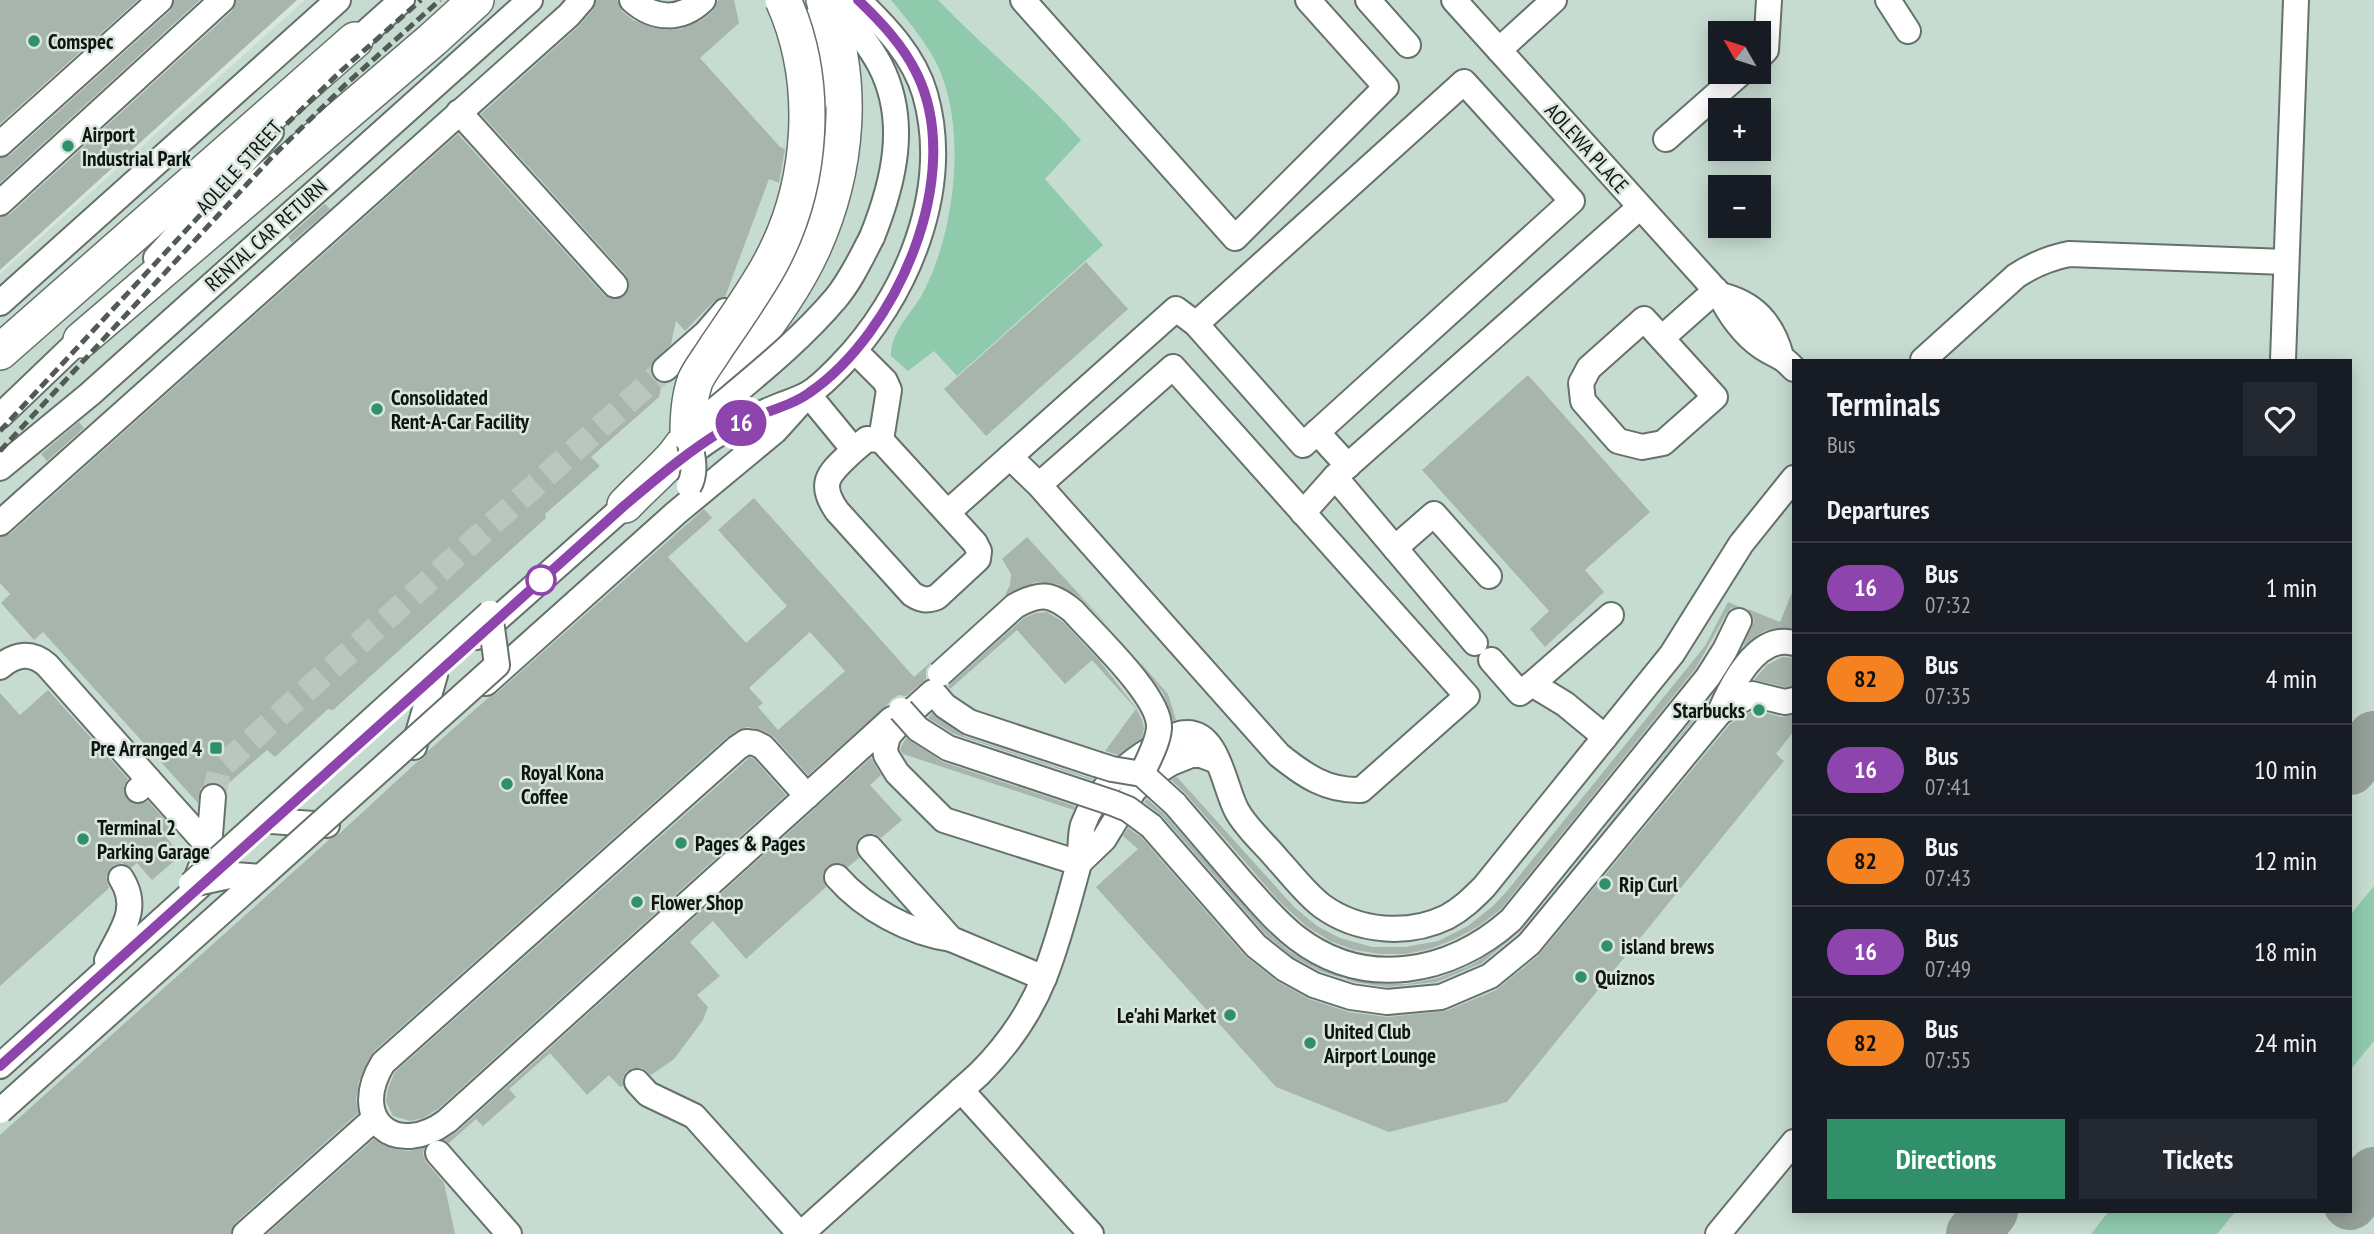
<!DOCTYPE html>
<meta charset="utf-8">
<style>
:root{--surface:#171b24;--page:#242831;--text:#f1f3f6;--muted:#9ea1a6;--line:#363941;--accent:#309069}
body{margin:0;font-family:"PT Sans Narrow",sans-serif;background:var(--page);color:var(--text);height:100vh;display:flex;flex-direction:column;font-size:26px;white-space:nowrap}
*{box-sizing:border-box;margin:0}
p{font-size:23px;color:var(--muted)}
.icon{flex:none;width:38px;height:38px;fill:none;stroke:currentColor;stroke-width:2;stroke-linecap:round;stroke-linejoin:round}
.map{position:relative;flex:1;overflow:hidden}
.panel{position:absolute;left:1792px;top:359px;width:560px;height:854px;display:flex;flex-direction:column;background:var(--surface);border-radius:0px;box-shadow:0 4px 18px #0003}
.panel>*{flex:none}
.badge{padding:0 14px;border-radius:23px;font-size:24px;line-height:46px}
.needle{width:46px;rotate:309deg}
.controls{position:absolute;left:1708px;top:21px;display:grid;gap:14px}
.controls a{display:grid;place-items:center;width:63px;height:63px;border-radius:0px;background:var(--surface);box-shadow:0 4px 18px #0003;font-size:35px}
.map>.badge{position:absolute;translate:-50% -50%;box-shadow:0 0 0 4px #fff}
h2{padding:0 35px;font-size:26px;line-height:63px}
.round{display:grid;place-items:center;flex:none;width:74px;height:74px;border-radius:0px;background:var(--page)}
.summary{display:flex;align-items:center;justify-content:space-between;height:119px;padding:0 35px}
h1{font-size:33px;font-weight:600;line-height:52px}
.action{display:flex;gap:14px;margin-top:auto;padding:14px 35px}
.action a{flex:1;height:80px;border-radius:0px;background:var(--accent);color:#fff;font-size:28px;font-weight:600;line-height:80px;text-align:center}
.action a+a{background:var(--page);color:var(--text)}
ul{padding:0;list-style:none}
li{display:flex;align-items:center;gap:21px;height:91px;padding:0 35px;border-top:2px solid var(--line)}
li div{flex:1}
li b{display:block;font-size:26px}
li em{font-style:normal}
li .badge{min-width:77px;font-weight:700;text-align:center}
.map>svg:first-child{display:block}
</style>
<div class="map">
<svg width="2374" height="1234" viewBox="0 0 2374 1234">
<rect width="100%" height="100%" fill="#d8e6de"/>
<path fill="#c7dcd1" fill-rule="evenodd" d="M305,0H2374V1234H0V274ZM1720,33H1759V72H1720ZM1720,110H1759V149H1720ZM1720,187H1759V226H1720ZM1794,360H2350V1211H1794Z"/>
<g fill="#90caad">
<path d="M891,0H938C984,48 1037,90 1081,140L1045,179L1103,245L957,376L934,351L908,371L891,356C890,332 913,312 924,291C955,230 966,134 940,71C928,44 909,22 891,0Z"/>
<path d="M2374,886V1041L2350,1070V915Z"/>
<path d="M2109,1211H2236L2217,1234H2091Z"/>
</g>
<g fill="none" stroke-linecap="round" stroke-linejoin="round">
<g stroke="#95a09a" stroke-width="54">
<path d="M2350,768L2374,738"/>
<path d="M2350,1203L2374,1174"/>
<path d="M1973,1234L1991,1211"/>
</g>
</g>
<g fill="#a7b5ad" fill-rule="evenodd">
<path d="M0,0H138L0,124Z"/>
<path d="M174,0H200L0,183V158L10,155L170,11Z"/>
<path d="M236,0H297L0,270V217L10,214L232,11Z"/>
<path d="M596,0H617L622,11L633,20L654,28L669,30L681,29L702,20L713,11L718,0H734L739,23L700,58L780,147L785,149L779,183L769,179L725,297L714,301L685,331L676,321L671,344L651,365L653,378L662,383L659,397L591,457L600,466L545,514L546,518L333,710L328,709L275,757L267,750L224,787L215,782L206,784L200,789L198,803L43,632L34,640L1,603L10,594L0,583V537L10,534L458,134L604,295L611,299L624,296L629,289V281L626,275L481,114L579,26L593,10Z"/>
<path d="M325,204L330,209L292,242L288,237Z"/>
<path d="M1086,262L1128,309L986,436L944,389Z"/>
<path d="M1528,375L1650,512L1585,570L1604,592L1545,647L1530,629L1549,611L1422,470Z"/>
<path d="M79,422L84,428L47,461L41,454Z"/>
<path d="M754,498L914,677L932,661L926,670V679L906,696L899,695L892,699L887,705L808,775L774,737L762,730L747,727L738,730L727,737L373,1052L359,1081L356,1100L358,1113L235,1223L231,1234H0V1135L330,839L339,834L417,762L424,758L428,751L488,698L496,694L704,509L712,518L668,557L746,643L787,606L718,530ZM810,632L845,671L778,730L758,707L763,703L749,688Z"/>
<path d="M1027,537L1111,629L1082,599L1057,584L1035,582L1005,595L1010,585L1011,574L1002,559Z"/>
<path d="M1793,590L1794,628H1777L1764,631L1743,646L1754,621L1748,609L1780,622Z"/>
<path d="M1728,602L1740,607L1731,608L1726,614L1696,668L1501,909L1479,926L1455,939L1430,949L1405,954H1380L1354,950L1330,941L1306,926L1279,901L1186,794L1171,780L1177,777L1294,907L1317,926L1340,938L1372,947H1405L1438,941L1468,926L1494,905L1507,891L1705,646Z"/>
<path d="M1047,612L1063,622L1099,660L1136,708L1142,720L1144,728L1142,738L1118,755L1105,751L1136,709L1092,660L1065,684L1017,630L950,689L948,686L1024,618L1036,613Z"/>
<path d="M1782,657L1794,658V686L1785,687L1754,680L1767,665Z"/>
<path d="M1138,660L1168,694L1176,720L1173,721L1163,693Z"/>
<path d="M48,690L128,779L124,786L127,799L134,804L148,801L174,830L166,837L181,855L152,880L137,863L131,868L122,863L114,865L106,877L109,888L0,986V693L20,715Z"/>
<path d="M1710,698L1707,704L1573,868Z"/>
<path d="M1754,710L1782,717L1794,715V731L1776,754L1784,761L1507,1102L1389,1132L1276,1087L1096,887L1138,849L1123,836L1128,828L1141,837L1245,956L1278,982L1309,999L1349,1012L1388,1017L1446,1011L1496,990L1538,956L1730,724Z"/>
<path d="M932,713L964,736L1093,779L1092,780L954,734L928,718Z"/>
<path d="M906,738L943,762L1075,806L1074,810L903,754L900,749Z"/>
<path d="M750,757L754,759L786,795L438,1109L423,1118L410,1121L393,1116L386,1101L388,1088L395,1072Z"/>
<path d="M871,758L881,775L870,785L902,820L881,838L874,834L861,836L856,844V852L859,858L848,867L840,863L827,866L823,874L826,887L746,959L713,921L690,942L720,976L697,995L708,1007L703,1020L674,1059L651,1075L642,1068H633L626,1072L623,1078V1086L620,1087L609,1075L587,1095L550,1053L509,1089L516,1097L483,1126L476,1119L449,1143L444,1140L457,1132Z"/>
<path d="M1147,799L1164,814L1272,936L1289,951L1316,967L1345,979L1379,984H1407L1438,978L1469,966L1494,951L1519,932L1482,963L1437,982L1387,987L1354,982L1320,971L1293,957L1266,935L1162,816L1144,802Z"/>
<path d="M374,1139L394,1149L409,1151L424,1148L423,1155L426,1162L444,1183L455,1234H267Z"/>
</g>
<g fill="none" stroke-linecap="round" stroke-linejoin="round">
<path stroke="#bac6bf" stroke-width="24" stroke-dasharray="24 12" stroke-linecap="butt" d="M213,797L220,768L665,369"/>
<defs>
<g id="minor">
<path d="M632,0C654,20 681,21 703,0"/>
<path d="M832,0C849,21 867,41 880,65C909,121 894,182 872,237"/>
<path d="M1023,0L1235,238L1386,87L1308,0"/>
<path d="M1368,0L1408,45"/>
<path d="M1454,0L1720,295C1729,314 1744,335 1762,347C1777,357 1780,354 1794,369"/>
<path d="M1888,0L1908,31"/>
<path d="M1499,50L1554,0"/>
<path d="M345,51L402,0"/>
<path d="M1759,57L1766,50L1769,0"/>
<path d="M815,103L821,67L817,17"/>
<path d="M459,112L615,285"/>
<path d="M1666,139L1742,72"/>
<path d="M0,144L160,0"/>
<path d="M0,203L222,0"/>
<path d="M156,258L271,132"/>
<path d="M1720,295C1754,303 1772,323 1781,356"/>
<path d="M0,303L338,0"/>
<path d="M1644,319L1715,397L1663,443L1642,447L1618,441L1583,401L1581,383L1589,368Z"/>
<path d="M1662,338L1716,290"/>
<path d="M855,351L885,381L889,390L881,440"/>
<path d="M1923,360L2016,276C2034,264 2049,258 2069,254L2286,262"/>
<path d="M2283,360L2296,0"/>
<path d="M665,369L706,333L725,311"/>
<path d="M808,394L854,450C831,472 816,481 837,511L912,594C921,600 927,601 937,597L978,559L979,551L975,543L881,440L867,439L854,450"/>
<path d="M0,416L91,329"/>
<path d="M1317,432L1348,466"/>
<path d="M1010,457L1039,485L1279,755C1305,776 1327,791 1361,790L1467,696L1173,367L1039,485"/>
<path d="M678,463C693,452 709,438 726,430C745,420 764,412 784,404C792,401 801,398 808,394C820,387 831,375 840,366C907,298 952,189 925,94C914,56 886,27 858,0"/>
<path d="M0,468L90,394L530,0"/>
<path d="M948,512L1176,309L1196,324L1303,445L1572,201L1464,82L1196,324"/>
<path d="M1303,513L1335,477"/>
<path d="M0,523L569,15L582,0"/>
<path d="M1395,548L1434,514L1489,576"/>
<path d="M477,637L636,496"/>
<path d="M1475,643L1335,477L1640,207"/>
<path d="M1794,643C1757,633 1732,684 1720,712L1752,694L1785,702L1794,700"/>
<path d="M1491,660L1520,693L1532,684L1565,704L1605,737"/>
<path d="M0,667C15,654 31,651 47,665L149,780L138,790"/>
<path d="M486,683L676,513L775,431L803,400"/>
<path d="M1532,684L1611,615"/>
<path d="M746,742L755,743L763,747L807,796L447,1121C396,1159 348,1120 383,1063L737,748Z"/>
<path d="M414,747L435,675"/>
<path d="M149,780L209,847"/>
<path d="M807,796L892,719"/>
<path d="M1175,804C1197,830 1219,855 1241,881C1259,901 1276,922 1297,938C1365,990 1450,974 1511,920L1708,677L1725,650L1739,621"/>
<path d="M272,821L327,825"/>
<path d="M1151,826L1256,946L1285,969L1314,985L1351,997L1387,1002L1441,997L1490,976L1529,944L1720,712"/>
<path d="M870,848L951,939L1044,978"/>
<path d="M1079,863L944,820L897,773L886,755L885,748L888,736L903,719L933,692L945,706L969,722L1096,764"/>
<path d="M1079,863L1104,839L1134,790L1150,776L1171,763L1191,755H1201L1217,761"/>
<path d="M837,877C865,909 910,933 951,939"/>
<path d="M195,882L209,847L213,797"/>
<path d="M107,960C121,931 141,909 121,878"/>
<path d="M0,1066L213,874"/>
<path d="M637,1082L648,1094L694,1116L800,1234"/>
<path d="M961,1090L1091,1234"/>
<path d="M438,1153L509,1234"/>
<path d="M245,1234L374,1119"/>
<path d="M801,1234L979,1074C1006,1047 1029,1015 1044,978C1058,943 1068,904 1078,867C1082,854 1079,838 1083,825C1095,792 1124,765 1153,748C1163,743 1175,733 1186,733C1219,732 1224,788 1237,811C1247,829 1265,844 1278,860C1292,875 1305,893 1322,906C1358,932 1408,936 1447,917C1462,909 1473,898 1484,887L1672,654L1741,544L1794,478"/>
<path d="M1718,1234L1794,1142"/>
</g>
<g id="highway">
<path d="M81,340L432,40L476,0"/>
<path d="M0,352L355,40"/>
<path d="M625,505C641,488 659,473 674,456C697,427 717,394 738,364C765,327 794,290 813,248C848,170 856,80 824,0"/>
</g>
</defs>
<use href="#minor" stroke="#65716a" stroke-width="28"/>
<use href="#highway" stroke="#65716a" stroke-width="38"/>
<use href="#minor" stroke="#fff" stroke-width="24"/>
<use href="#highway" stroke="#fff" stroke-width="35"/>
<g stroke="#525a55" stroke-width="5" stroke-dasharray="10 5" stroke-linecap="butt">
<path d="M0,431L266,144L341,71L421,0"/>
<path d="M0,451L273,156L347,83L440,0"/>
</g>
<defs>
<g id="minor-bridge">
<path d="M689,486C698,470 691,451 688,433C737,390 794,348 836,298C851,280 861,258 872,237"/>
<path d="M940,674L1015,606C1040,592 1051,593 1073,611C1094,635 1161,697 1159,728C1158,743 1148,760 1142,774"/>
<path d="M901,710L918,729L948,748L1113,803L1128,809L1151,826"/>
<path d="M1096,764L1112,769L1142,774L1175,804"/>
<path d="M191,884L490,613"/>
<path d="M192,884L234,875L261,877"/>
<path d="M0,1111L497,665L490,613"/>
</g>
<path id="highway-bridge" d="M688,433C688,416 689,398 695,381C700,370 709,359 715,349C734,321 754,293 770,264C813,185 820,82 783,0"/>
</defs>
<use href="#minor-bridge" stroke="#65716a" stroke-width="28" stroke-linecap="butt"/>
<use href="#highway-bridge" stroke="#65716a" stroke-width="38" stroke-linecap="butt"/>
<use href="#minor-bridge" stroke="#fff" stroke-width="24"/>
<use href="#highway-bridge" stroke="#fff" stroke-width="35"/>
</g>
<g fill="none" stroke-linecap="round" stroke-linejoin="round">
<defs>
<path id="line" d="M0,1066L625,505C656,479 687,452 722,431C747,416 787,409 809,393C897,333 966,175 917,74C903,45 881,22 858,0"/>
</defs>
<use href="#line" stroke="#fff" stroke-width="16"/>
<use href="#line" stroke="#8e44ad" stroke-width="10"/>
</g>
<g fill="#309069" stroke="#d8e6de" stroke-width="2.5">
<circle cx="34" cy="41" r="7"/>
<circle cx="68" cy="146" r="7"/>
<circle cx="377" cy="409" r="7"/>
<circle cx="1759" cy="710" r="7"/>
<rect x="209" y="741" width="14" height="14" rx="3.5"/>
<circle cx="507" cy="784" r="7"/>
<circle cx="83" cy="839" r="7"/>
<circle cx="681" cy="843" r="7"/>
<circle cx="1605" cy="884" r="7"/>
<circle cx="637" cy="902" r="7"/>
<circle cx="1607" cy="946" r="7"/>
<circle cx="1581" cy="977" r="7"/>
<circle cx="1230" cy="1015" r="7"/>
<circle cx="1310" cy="1043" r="7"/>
</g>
<circle fill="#fff" stroke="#8e44ad" stroke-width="3.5" cx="541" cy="580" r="14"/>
<g text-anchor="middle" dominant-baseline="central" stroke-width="5" stroke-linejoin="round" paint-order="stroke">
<g font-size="21" font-weight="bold" fill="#0f1411" stroke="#d8e6de" text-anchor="start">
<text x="48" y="41">Comspec</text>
<text x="82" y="134">Airport<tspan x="82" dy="24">Industrial Park</tspan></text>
<text x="391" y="397">Consolidated<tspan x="391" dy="24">Rent-A-Car Facility</tspan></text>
<text x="1745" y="710" text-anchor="end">Starbucks</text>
<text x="202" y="748" text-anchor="end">Pre Arranged 4</text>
<text x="521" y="772">Royal Kona<tspan x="521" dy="24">Coffee</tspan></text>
<text x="97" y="827">Terminal 2<tspan x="97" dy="24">Parking Garage</tspan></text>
<text x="695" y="843">Pages &amp; Pages</text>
<text x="1619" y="884">Rip Curl</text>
<text x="651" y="902">Flower Shop</text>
<text x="1621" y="946">island brews</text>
<text x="1595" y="977">Quiznos</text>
<text x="1216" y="1015" text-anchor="end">Le'ahi Market</text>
<text x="1324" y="1031">United Club<tspan x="1324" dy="24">Airport Lounge</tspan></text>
</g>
<g font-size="21" fill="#0f1411" stroke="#d8e6de">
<text transform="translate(1587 148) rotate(48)">AOLEWA PLACE</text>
<text transform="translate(239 167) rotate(-48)">AOLELE STREET</text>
<text transform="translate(266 235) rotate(-42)">RENTAL CAR RETURN</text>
</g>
</g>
</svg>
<div class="controls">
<a><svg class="needle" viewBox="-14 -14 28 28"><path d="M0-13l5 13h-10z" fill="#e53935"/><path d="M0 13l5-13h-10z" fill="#9ea1a6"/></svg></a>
<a>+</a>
<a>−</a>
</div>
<b class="badge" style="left:741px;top:423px;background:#8e44ad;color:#fff">16</b>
<section class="panel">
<div class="summary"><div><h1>Terminals</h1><p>Bus</p></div><a class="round"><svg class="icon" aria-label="heart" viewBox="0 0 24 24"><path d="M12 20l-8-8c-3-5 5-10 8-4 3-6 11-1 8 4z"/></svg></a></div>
<h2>Departures</h2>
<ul>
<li><span class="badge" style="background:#8e44ad;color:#fff">16</span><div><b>Bus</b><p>07:32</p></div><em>1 min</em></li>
<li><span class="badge" style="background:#f58220;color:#111">82</span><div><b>Bus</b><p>07:35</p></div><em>4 min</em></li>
<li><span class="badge" style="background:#8e44ad;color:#fff">16</span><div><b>Bus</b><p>07:41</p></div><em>10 min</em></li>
<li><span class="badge" style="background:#f58220;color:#111">82</span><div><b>Bus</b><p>07:43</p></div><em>12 min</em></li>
<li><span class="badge" style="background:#8e44ad;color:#fff">16</span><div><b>Bus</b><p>07:49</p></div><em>18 min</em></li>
<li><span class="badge" style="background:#f58220;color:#111">82</span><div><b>Bus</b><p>07:55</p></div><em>24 min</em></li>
</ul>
<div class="action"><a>Directions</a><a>Tickets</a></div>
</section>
</div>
